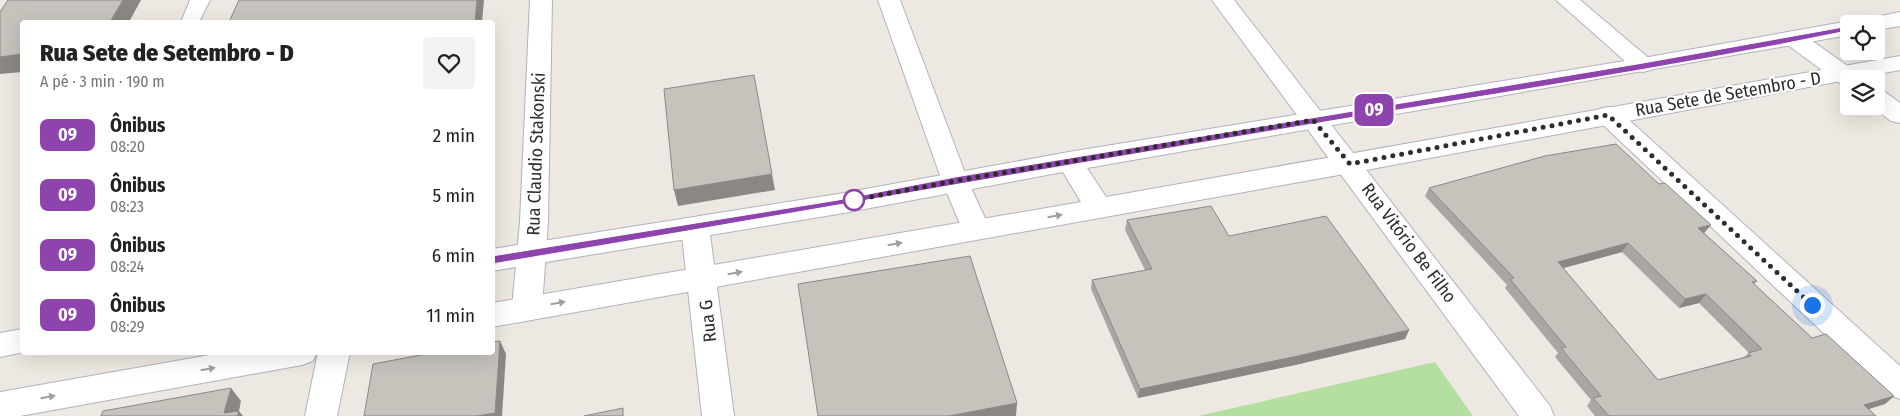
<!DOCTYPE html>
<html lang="pt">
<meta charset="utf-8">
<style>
:root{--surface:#fff;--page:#f2f2f2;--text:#222;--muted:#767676}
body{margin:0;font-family:"Fira Sans Condensed",sans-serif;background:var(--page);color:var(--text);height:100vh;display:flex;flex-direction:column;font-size:19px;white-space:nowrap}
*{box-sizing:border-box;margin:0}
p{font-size:16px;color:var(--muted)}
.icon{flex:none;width:28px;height:28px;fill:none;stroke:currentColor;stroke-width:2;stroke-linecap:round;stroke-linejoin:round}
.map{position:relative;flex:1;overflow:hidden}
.drawer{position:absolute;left:20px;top:20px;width:475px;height:335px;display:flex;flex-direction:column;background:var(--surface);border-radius:5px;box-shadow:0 5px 20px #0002}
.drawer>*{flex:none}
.badge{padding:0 10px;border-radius:8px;font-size:18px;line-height:32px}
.tools{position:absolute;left:1840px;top:15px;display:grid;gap:10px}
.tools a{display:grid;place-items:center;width:45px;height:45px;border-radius:5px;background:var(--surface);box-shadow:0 5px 20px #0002;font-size:25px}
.you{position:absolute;width:25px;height:25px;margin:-12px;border:4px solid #fff;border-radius:50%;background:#1a73e8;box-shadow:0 0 0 8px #1a73e833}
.map>.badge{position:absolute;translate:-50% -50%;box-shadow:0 0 0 2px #fff}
.round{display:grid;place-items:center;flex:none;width:52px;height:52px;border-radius:5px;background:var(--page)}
.overview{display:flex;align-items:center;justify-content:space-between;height:85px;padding:0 20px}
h1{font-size:24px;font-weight:800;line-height:38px}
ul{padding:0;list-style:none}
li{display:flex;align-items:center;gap:15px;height:60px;padding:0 20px}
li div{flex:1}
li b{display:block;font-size:19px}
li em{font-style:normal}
li .badge{min-width:55px;font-weight:700;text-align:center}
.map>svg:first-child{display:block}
</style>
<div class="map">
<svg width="1900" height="416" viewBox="0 0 1900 416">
<rect width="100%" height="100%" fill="#ede8e1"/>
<path fill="#b5dfa1" d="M1435,362L1473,416H1198Z"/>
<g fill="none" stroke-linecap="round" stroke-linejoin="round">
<defs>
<path id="lane" d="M190,0H210L199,22H181Z"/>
<g id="street">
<path d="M530,0H552L548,221L542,308L538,316L527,320L516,316L512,308L520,221Z"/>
<path d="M878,0H900L968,181L990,229L986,236L976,239L966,236L962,229L942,181Z"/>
<path d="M1212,0H1234L1550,406L1554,416H1519Z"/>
<path d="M1556,0H1580L1651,60L1655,65L1651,70L1643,72L1635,70Z"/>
<path d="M1793,31L1801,33L1859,74L1862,79H1849V86L1841,84L1785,43L1781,38L1785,33Z"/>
<path d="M1876,90L1885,92L1900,103V123L1891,121L1871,106H1876Z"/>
<path d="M1608,107L1617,109L1900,366V399L1889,395L1599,121L1595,115L1599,109Z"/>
<path d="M695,217L705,220L709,227L734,416H702L681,227L685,220Z"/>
<path d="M318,352H350L337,416H305Z"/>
</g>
<g id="secondary">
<path d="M1900,12V26L1876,30V24H1863L1866,19Z"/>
<path d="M1849,21L1857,24H1849V35L1087,168L1106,197L1900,56V70L1350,173L492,327V303L1081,202L1063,172L838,214L492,271V249L838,194L1069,152L1643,58Z"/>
<path d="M22,329V352H24L0,357V333Z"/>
<path d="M227,352H317L313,361L302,365L20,416H0V392Z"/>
</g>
</defs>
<use href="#lane" stroke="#b1b2bc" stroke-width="2"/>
<use href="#street" stroke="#b1b2bc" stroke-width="2"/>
<use href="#secondary" stroke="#b1b2bc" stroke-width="2"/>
<use href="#lane" fill="#fff" fill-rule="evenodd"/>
<use href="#street" fill="#fff" fill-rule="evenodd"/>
<use href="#secondary" fill="#fff" fill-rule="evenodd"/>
</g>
<g fill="#aaa7a2" fill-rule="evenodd">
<path d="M1659,184L1711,225L1704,233L1757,281L1754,284L1812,338L1894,396L1885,404L1869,409L1876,416H1595L1587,406L1591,400L1555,357L1558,353L1505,288L1507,285L1425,196L1429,188ZM1622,252L1679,308L1699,303L1749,353L1744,357L1658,380L1563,268Z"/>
<path d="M1127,220L1229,236L1409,330L1405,339L1295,365L1138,398L1091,289L1092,280L1145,270L1125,230Z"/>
</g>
<g fill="#8b8884">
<path d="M123,0H141L129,22H110Z"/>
<path d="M477,0H484L482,22H475Z"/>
<path d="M22,54V72L0,74V57Z"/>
<path d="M772,174L775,190L678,206L674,190Z"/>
<path d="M1711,225L1704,233L1698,228Z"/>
<path d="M1628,243L1622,252L1553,271L1558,262Z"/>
<path d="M1706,294L1699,303L1679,308L1685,299Z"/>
<path d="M1409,330L1405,339L1295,365L1138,398L1140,389Z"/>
<path d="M500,341L506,354L502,416H477Z"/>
<path d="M231,388L241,401L239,411L243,416H226L224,413Z"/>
<path d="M1894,396L1885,404L1855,413L1864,405Z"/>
<path d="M1017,403L1016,416H949Z"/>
</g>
<g fill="#c6c2bc" stroke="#8b8884" fill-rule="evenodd">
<path d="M8,0H123L110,22H22V54L0,57V12Z"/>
<path d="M239,0H477L475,22H229Z"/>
<path d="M754,75L772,174L674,190L664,89Z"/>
<path d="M1616,144L1659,184L1665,183L1711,225L1698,228L1757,281L1752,282L1812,338L1826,334L1894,396L1864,405L1876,416H1609L1593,398L1601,396L1561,348L1566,347L1510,279L1514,278L1429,188L1545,156ZM1628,243L1685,299L1706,294L1762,349L1748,353L1751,356L1658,380L1558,262Z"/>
<path d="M1211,206L1229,236L1326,216L1409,330L1298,356L1140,389L1092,280L1152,269L1127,220Z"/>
<path d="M970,256L1017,403L949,416H818L798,284Z"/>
<path d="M500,341L495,413L477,416H364L373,364L437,352H492V342Z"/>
<path d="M231,388L224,413L239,411L237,416H101L103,411Z"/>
<path d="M623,408V416H584Z"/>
</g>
<defs><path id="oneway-solid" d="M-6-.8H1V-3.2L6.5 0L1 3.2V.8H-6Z" transform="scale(1.25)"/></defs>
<g fill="#a0a0a0">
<use href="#oneway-solid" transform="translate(1055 216) rotate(-10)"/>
<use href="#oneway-solid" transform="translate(895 244) rotate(-10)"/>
<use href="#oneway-solid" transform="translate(735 273) rotate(-10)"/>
<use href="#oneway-solid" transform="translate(558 303) rotate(-10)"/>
<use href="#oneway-solid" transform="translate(208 369) rotate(-10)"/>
<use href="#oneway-solid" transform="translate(48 397) rotate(-10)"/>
</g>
<path fill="#8e44ad" stroke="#fff" d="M1849,26L1852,27V30C1660,70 1465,98 1271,131C1011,174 752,221 492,264L487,260L492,256L838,200L955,177L1643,63Z"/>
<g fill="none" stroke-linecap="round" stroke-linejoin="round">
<path stroke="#2d2d2d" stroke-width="5" stroke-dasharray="0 9" d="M854,200L955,181L1313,120L1350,164L1608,115L1812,305"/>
</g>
<circle fill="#fff" stroke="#8e44ad" stroke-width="2.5" cx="854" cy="200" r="10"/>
<g text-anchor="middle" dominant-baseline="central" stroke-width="4.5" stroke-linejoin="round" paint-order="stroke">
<g font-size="18" fill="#2d2d2d" stroke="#fff">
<text transform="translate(1728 94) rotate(-10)">Rua Sete de Setembro - D</text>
<text transform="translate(536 154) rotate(-88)">Rua Claudio Stakonski</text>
<text transform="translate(1409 243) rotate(53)">Rua Vitório Be Filho</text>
<text transform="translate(708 321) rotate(-96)">Rua G</text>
</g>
</g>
</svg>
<div class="tools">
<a><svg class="icon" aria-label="locate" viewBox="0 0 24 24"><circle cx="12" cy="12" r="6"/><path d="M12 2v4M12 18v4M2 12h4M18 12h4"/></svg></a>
<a><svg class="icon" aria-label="layers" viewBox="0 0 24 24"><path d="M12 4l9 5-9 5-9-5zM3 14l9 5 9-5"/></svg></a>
</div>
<div class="you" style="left:1812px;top:305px"></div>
<b class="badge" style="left:1374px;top:110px;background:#8e44ad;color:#fff">09</b>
<section class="drawer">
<div class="overview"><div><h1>Rua Sete de Setembro - D</h1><p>A pé · 3 min · 190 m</p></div><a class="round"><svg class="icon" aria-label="heart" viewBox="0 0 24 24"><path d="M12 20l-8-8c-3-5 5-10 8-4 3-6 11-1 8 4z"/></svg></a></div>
<ul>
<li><span class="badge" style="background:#8e44ad;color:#fff">09</span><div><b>Ônibus</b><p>08:20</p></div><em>2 min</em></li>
<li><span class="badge" style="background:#8e44ad;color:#fff">09</span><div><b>Ônibus</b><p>08:23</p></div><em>5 min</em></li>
<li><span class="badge" style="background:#8e44ad;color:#fff">09</span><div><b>Ônibus</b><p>08:24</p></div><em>6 min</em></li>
<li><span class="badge" style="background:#8e44ad;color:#fff">09</span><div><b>Ônibus</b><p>08:29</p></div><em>11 min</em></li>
</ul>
</section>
</div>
